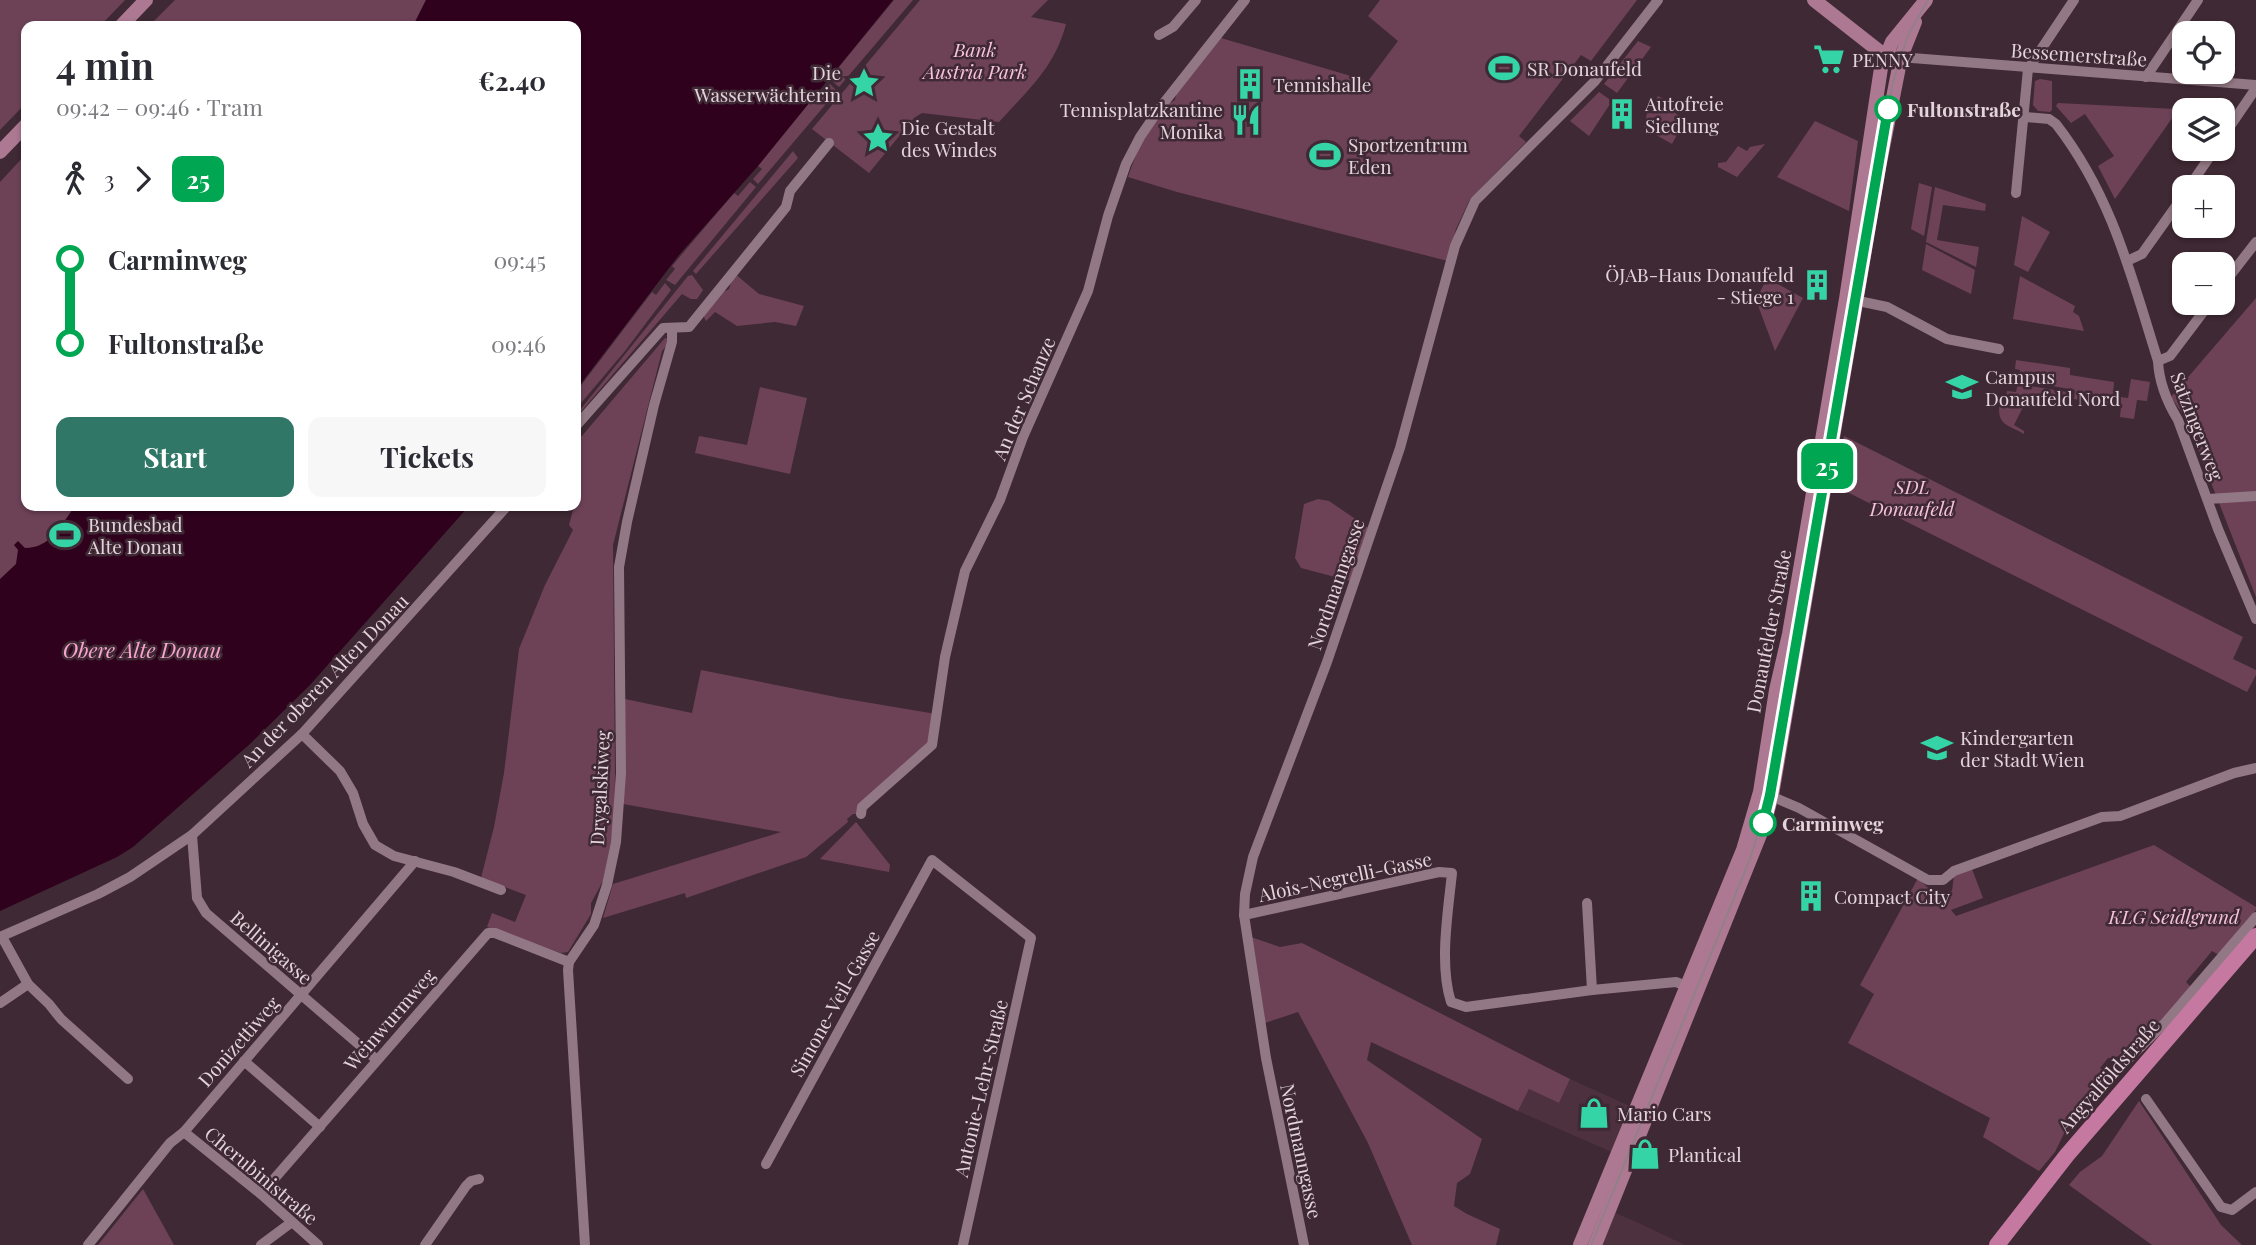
<!DOCTYPE html>
<meta charset="utf-8">
<style>
:root{--surface:#fff;--page:#f7f7f7;--text:#2b2b33;--muted:#7c7c81;--accent:#307767}
body{margin:0;font-family:"Playfair Display",serif;background:var(--page);color:var(--text);height:100vh;display:flex;flex-direction:column;font-size:26px;white-space:nowrap}
*{box-sizing:border-box;margin:0}
p{font-size:23px;color:var(--muted)}
.icon{flex:none;width:38px;height:38px;fill:none;stroke:currentColor;stroke-width:2;stroke-linecap:round;stroke-linejoin:round}
.map{position:relative;flex:1;overflow:hidden}
.side{position:absolute;left:21px;top:21px;width:560px;height:490px;display:flex;flex-direction:column;background:var(--surface);border-radius:14px;box-shadow:0 2px 5px #0004}
.side>*{flex:none}
.badge{padding:0 14px;border-radius:10px;font-size:24px;line-height:46px}
.controls{position:absolute;left:2172px;top:21px;display:grid;gap:14px}
.controls a{display:grid;place-items:center;width:63px;height:63px;border-radius:14px;background:var(--surface);box-shadow:0 2px 5px #0004;font-size:35px}
.map>.badge{position:absolute;translate:-50% -50%;box-shadow:0 0 0 4px #fff}
.legs{display:flex;align-items:center;gap:10px;height:77px;padding:0 35px;font-size:23px}
.legs p{margin-inline-start:auto}
.headline{display:flex;align-items:center;justify-content:space-between;height:119px;padding:0 35px}
h1{font-size:38px;font-weight:700;line-height:52px}
.cta{display:flex;gap:14px;margin-top:auto;padding:14px 35px}
.cta a{flex:1;height:80px;border-radius:14px;background:var(--accent);color:#fff;font-size:28px;font-weight:700;line-height:80px;text-align:center}
.cta a+a{background:var(--page);color:var(--text)}
ul{padding:0 35px;list-style:none}
li{display:flex;align-items:center;gap:24px;height:84px;font-size:26px}
li i{display:grid;place-items:center;width:10px;height:100%;margin:0 9px;background:currentColor}
li i::after{content:'';width:18px;height:18px;margin:-9px;border:5px solid;border-radius:50%;background:var(--surface)}
li p{margin-inline-start:auto}
li:first-child i{background:linear-gradient(#0000 50%,currentColor 0)}
li:last-child i{background:linear-gradient(currentColor 50%,#0000 0)}
.map>svg:first-child{display:block}
</style>
<div class="map">
<svg width="2256" height="1245" viewBox="0 0 2256 1245">
<rect width="100%" height="100%" fill="#3f2934"/>
<g fill="#4d313f">
<path d="M1570,1079L1632,1107L1614,1153L1518,1111L1529,1089L1559,1103Z"/>
<path d="M1595,1204L1643,1225L1685,1245H1576Z"/>
</g>
<g fill="#6d4257">
<path d="M0,0H125L100,26H26V103L0,130Z"/>
<path d="M175,0H426L413,26H149Z"/>
<path d="M894,0H913L839,87L832,81L841,70L839,67Z"/>
<path d="M920,0H1048L1031,17L1066,24C1055,67 1028,90 999,122L922,113L914,118L869,173L812,129Z"/>
<path d="M1380,0H1637L1591,61L1581,55L1519,136L1526,142L1470,199L1456,229L1448,261L1177,192L1128,177C1136,154 1153,110 1175,100L1176,94L1221,38L1368,81L1398,41L1368,16Z"/>
<path d="M1638,41L1651,47L1617,93L1604,84Z"/>
<path d="M2040,79L2052,81V110L2050,112L2038,111L2033,105L2035,81Z"/>
<path d="M830,84L837,91L758,184L753,179L762,169L758,166L817,92L821,95Z"/>
<path d="M1599,92L1612,101L1589,136L1570,121Z"/>
<path d="M1658,96L1673,104L1675,113L1685,120L1672,144L1644,128L1647,113H1656L1653,104Z"/>
<path d="M2058,103L2175,109V114L2115,199L2098,166L2114,156L2085,114L2071,123L2056,106Z"/>
<path d="M1815,121L1858,141L1849,211L1777,177Z"/>
<path d="M1765,144L1737,177L1718,167V163L1726,162L1738,146L1747,151L1750,147Z"/>
<path d="M793,151L798,158L696,274L693,271Z"/>
<path d="M26,154V506H212L0,667V182Z"/>
<path d="M750,182L756,187L675,285L666,280L675,269L672,266L734,193L738,196Z"/>
<path d="M1919,183L1932,187L1924,236L1911,229Z"/>
<path d="M1935,187L1986,204L1985,211L1943,205L1937,240L1979,247L1976,267L1926,242Z"/>
<path d="M2022,216L2050,232L2028,272L2014,265Z"/>
<path d="M1926,244L1975,270L1971,294L1922,270Z"/>
<path d="M734,273L759,294L804,306L796,326L775,322L737,326L715,312L706,321L702,313L721,293L729,289Z"/>
<path d="M692,275L703,290L697,299H691L682,294L578,415H576L688,276Z"/>
<path d="M2020,276L2075,306L2073,312L2079,316L2084,331L2013,319Z"/>
<path d="M1767,278L1803,298L1775,351L1756,300Z"/>
<path d="M665,283L671,290L625,351L576,409V392L652,292L656,295Z"/>
<path d="M2256,298V597L2186,419L2171,397Z"/>
<path d="M665,338L668,339L667,345L662,351L613,545L615,775L614,827L603,881L591,903V914L568,952L561,953L487,927L492,913L515,922L526,895L481,878L494,827L504,773L519,649L545,585L573,530L569,525L577,495L576,443Z"/>
<path d="M2016,360L2070,368V375L2114,382L2113,396L2128,398L2131,379L2150,382L2147,401L2137,400L2134,419L2120,417L2121,407L2074,399L2075,390L2018,380L2020,370L2015,369Z"/>
<path d="M2018,384L2067,392L2066,400L2029,395L2014,425L2024,431V434C2006,424 1996,425 2000,401L2005,402L2007,391L2016,392Z"/>
<path d="M760,387L807,398L790,474L695,453L699,436L747,445Z"/>
<path d="M1844,436L2243,637L2233,659L2256,670V675L2247,692L1835,486Z"/>
<path d="M1318,499L1329,501L1370,529L1354,582L1301,568L1295,558L1304,504Z"/>
<path d="M701,670L841,698L936,714L932,745L861,814H853L847,819L848,822L806,857L686,898L685,893L603,918L613,884L781,832L623,804L625,699L692,713Z"/>
<path d="M856,822L890,865L889,872L820,859Z"/>
<path d="M2154,845L2256,907V910L2219,955L2212,951L2186,982L2191,987C2174,1006 2135,1059 2108,1058L2100,1068L2109,1074L2069,1123L2055,1152L2039,1171L1983,1137L1990,1118L1848,1043L1874,994L1860,985L1918,878L1939,899L1937,896L1952,891L1954,876L1972,869L1983,898L1951,910L1956,916Z"/>
<path d="M1251,937L1280,947L1302,943L1570,1079L1559,1103L1529,1089L1518,1111L1371,1042L1367,1060L1482,1139L1470,1174L1457,1183L1454,1206L1467,1214L1500,1229L1496,1245H1412L1368,1143L1298,1012L1265,1023Z"/>
<path d="M2139,1101L2221,1225L2242,1245H2152L2069,1185L2080,1172L2102,1156Z"/>
<path d="M143,1189L174,1245H98Z"/>
</g>
<g fill="#2f011d">
<path d="M426,0H893L758,166L679,255L576,390V26H413Z"/>
<path d="M75,506H469L310,685L251,743L133,847L117,857L0,911V579L16,564L18,550L14,545L18,541L25,548C51,548 61,525 75,506Z"/>
</g>
<g fill="none" stroke-linecap="round" stroke-linejoin="round">
<g stroke="#927884" stroke-width="10">
<path d="M1159,35L1173,27L1196,0"/>
<path d="M1899,57L2256,85"/>
<path d="M2146,77L2198,0"/>
<path d="M2025,117L2049,119L2056,124C2112,196 2131,275 2158,361C2159,383 2167,402 2178,420L2218,529L2256,619"/>
<path d="M2222,138L2256,88"/>
<path d="M2189,187L2215,149"/>
<path d="M2016,193L2028,69L2074,0"/>
<path d="M2127,261L2142,254L2184,195"/>
<path d="M2222,286L2256,242"/>
<path d="M1849,299L1887,307L1947,339L1999,349"/>
<path d="M2158,361L2170,356L2210,303"/>
<path d="M576,426L663,328L689,327L786,207L790,191L829,143"/>
<path d="M2208,499L2256,496"/>
<path d="M302,734L340,771L353,793L363,824L375,845L394,856L454,872L501,890"/>
<path d="M1766,794L1799,808L1928,880H1943L1954,871L2102,817L2120,816L2234,773L2256,768"/>
<path d="M861,814L862,807L932,745L945,657L965,571L1000,500L1023,437L1088,291L1108,216L1126,164L1140,137L1159,109L1245,0"/>
<path d="M192,835L197,898L206,913L377,1060"/>
<path d="M1587,903L1592,990"/>
<path d="M1244,915L1439,872L1452,873C1448,912 1439,965 1451,1002L1466,1007L1592,990L1676,982L1694,989"/>
<path d="M0,937L98,894L130,877L192,835L302,734L507,506"/>
<path d="M2,937L28,984L49,1004L61,1019L128,1079"/>
<path d="M0,1003L28,984"/>
<path d="M244,1061L320,1127"/>
<path d="M2116,1071L2165,1023L2256,917"/>
<path d="M2146,1099L2221,1207L2232,1210L2256,1192"/>
<path d="M184,1132L261,1194L318,1245"/>
<path d="M766,1164L932,860L1031,938L963,1245"/>
<path d="M261,1194L488,933H495L569,962"/>
<path d="M88,1245L170,1143L184,1132L415,861"/>
<path d="M261,1245L292,1222"/>
<path d="M425,1245L466,1186L471,1181L479,1179"/>
<path d="M585,1245L568,970L569,962L594,925L607,885L616,842L621,773L619,567L627,522L654,405L672,342V328"/>
<path d="M1304,1245L1266,1058L1244,915L1245,894L1253,857L1327,662L1400,448L1455,246L1475,201L1595,81L1658,0"/>
</g>
<g stroke="#ac7892" stroke-width="14">
<path d="M1814,0L1879,51L1892,56"/>
<path d="M121,26L146,0"/>
<path d="M0,152L26,125"/>
<path d="M1580,1245L1743,850L1760,792L1776,690L1789,634L1846,299L1881,68L1892,42L1926,0"/>
<path d="M1595,1245L1764,825L1772,795L1879,168L1901,57L1915,22"/>
</g>
<path stroke="#c579a0" stroke-width="16" d="M1997,1245L2067,1155L2256,936"/>
<path stroke="#928089" stroke-width="2" d="M1591,1245L1750,859L1770,795L1893,82L1908,35L1928,0"/>
</g>
<g fill="none" stroke-linecap="round" stroke-linejoin="round">
<defs>
<path id="line-1" d="M1763,823L1770,795L1888,109"/>
</defs>
<use href="#line-1" stroke="#fff" stroke-width="16"/>
<use href="#line-1" stroke="#00a651" stroke-width="10"/>
</g>
<defs>
<symbol id="supermarket-bare" viewBox="-9 -9 18 18"><path d="M-6-5.5h2.5l.6 2H6L4.5 2H-2.5L-4.4-4H-6ZM-1.5 3.2a1.3 1.3 0 1 0 .1 0ZM3 3.2a1.3 1.3 0 1 0 .1 0Z" fill="#35d4a7" stroke="#3f2934" stroke-width="2.5" paint-order="stroke"/></symbol>
<symbol id="stadium-bare" viewBox="-9 -9 18 18"><path d="M0-5a6.5 5 0 1 0 0 10a6.5 5 0 1 0 0-10ZM-3.5-1.8h7v3.6h-7Z" fill="#35d4a7" stroke="#3f2934" stroke-width="2.5" paint-order="stroke"/></symbol>
<symbol id="sight-bare" viewBox="-9 -9 18 18"><path d="M0-6L1.8-2.2L6-1.7L2.9 1.2L3.7 5.4L0 3.3L-3.7 5.4L-2.9 1.2L-6-1.7L-1.8-2.2Z" fill="#35d4a7" stroke="#3f2934" stroke-width="2.5" paint-order="stroke"/></symbol>
<symbol id="building-bare" viewBox="-9 -9 18 18"><path d="M-4-6H4V6H1V3H-1V6H-4ZM-2.5-4.3h1.7v1.8h-1.7ZM.8-4.3h1.7v1.8H.8ZM-2.5-1h1.7V.8h-1.7ZM.8-1h1.7V.8H.8Z" fill="#35d4a7" stroke="#3f2934" stroke-width="2.5" paint-order="stroke"/></symbol>
<symbol id="restaurant-bare" viewBox="-9 -9 18 18"><path d="M-5-6h1v4h1v-4h1v4h1v-4h1v5L-1.5 .5V6h-2V.5L-5-1ZM5-6V6H3V1.5H1.5Q1.5-4 5-6Z" fill="#35d4a7" stroke="#3f2934" stroke-width="2.5" paint-order="stroke"/></symbol>
<symbol id="school-bare" viewBox="-9 -9 18 18"><path d="M0-5L7-2L0 1L-7-2ZM-4 1L0 2.5L4 1V4Q0 6-4 4Z" fill="#35d4a7" stroke="#3f2934" stroke-width="2.5" paint-order="stroke"/></symbol>
<symbol id="shop-bare" viewBox="-9 -9 18 18"><path d="M-5-2.5h2.3a2.7 3.5 0 0 1 5.4 0H5L5.5 6h-11ZM-1.5-2.5h3a1.5 2.3 0 0 0-3 0Z" fill="#35d4a7" stroke="#3f2934" stroke-width="2.5" paint-order="stroke"/></symbol>
</defs>
<g fill-rule="evenodd">
<use href="#supermarket-bare" x="1807" y="37" width="44" height="44"/>
<use href="#stadium-bare" x="1482" y="46" width="44" height="44"/>
<use href="#sight-bare" x="842" y="61" width="44" height="44"/>
<use href="#building-bare" x="1228" y="62" width="44" height="44"/>
<use href="#building-bare" x="1600" y="92" width="44" height="44"/>
<use href="#restaurant-bare" x="1224" y="98" width="44" height="44"/>
<use href="#sight-bare" x="856" y="116" width="44" height="44"/>
<use href="#stadium-bare" x="1303" y="133" width="44" height="44"/>
<use href="#building-bare" x="1795" y="263" width="44" height="44"/>
<use href="#school-bare" x="1940" y="365" width="44" height="44"/>
<use href="#stadium-bare" x="43" y="513" width="44" height="44"/>
<use href="#school-bare" x="1915" y="726" width="44" height="44"/>
<use href="#building-bare" x="1789" y="874" width="44" height="44"/>
<use href="#shop-bare" x="1572" y="1091" width="44" height="44"/>
<use href="#shop-bare" x="1623" y="1132" width="44" height="44"/>
</g>
<g fill="#fff" stroke="#00a651" stroke-width="3.5">
<circle cx="1888" cy="109" r="12"/>
<circle cx="1763" cy="823" r="12"/>
</g>
<g text-anchor="middle" dominant-baseline="central" stroke-width="5" stroke-linejoin="round" paint-order="stroke">
<g font-size="19" font-style="italic" fill="#f7c2db" stroke="#3f2934">
<text x="975" y="49">Bank<tspan x="975" dy="22">Austria Park</tspan></text>
<text x="1912" y="486">SDL<tspan x="1912" dy="22">Donaufeld</tspan></text>
<text x="2174" y="916">KLG Seidlgrund</text>
</g>
<g font-size="19" fill="#e3d4db" stroke="#3f2934">
<text transform="translate(2079 54) rotate(4)">Bessemerstraße</text>
<text transform="translate(1023 398) rotate(-67)">An der Schanze</text>
<text transform="translate(2198 426) rotate(69)">Satzingerweg</text>
<text transform="translate(1335 584) rotate(-71)">Nordmanngasse</text>
<text transform="translate(1768 631) rotate(-79)">Donaufelder Straße</text>
<text transform="translate(324 680) rotate(-46)">An der oberen Alten Donau</text>
<text transform="translate(599 788) rotate(-87)">Drygalskiweg</text>
<text transform="translate(1345 876) rotate(-12)">Alois-Negrelli-Gasse</text>
<text transform="translate(272 947) rotate(41)">Bellinigasse</text>
<text transform="translate(834 1003) rotate(-61)">Simone-Veil-Gasse</text>
<text transform="translate(389 1019) rotate(-49)">Weinwurmweg</text>
<text transform="translate(238 1041) rotate(-49)">Donizettiweg</text>
<text transform="translate(2108 1075) rotate(-49)">Angyalföldstraße</text>
<text transform="translate(980 1088) rotate(-77)">Antonie-Lehr-Straße</text>
<text transform="translate(1302 1151) rotate(78)">Nordmanngasse</text>
<text transform="translate(262 1175) rotate(40)">Cherubinistraße</text>
</g>
<g font-size="19" fill="#e3d4db" stroke="#3f2934" text-anchor="start">
<text x="1852" y="59">PENNY</text>
<text x="1527" y="68">SR Donaufeld</text>
<text x="841" y="72" text-anchor="end">Die<tspan x="841" dy="22">Wasserwächterin</tspan></text>
<text x="1273" y="84">Tennishalle</text>
<text x="1645" y="103">Autofreie<tspan x="1645" dy="22">Siedlung</tspan></text>
<text x="1223" y="109" text-anchor="end">Tennisplatzkantine<tspan x="1223" dy="22">Monika</tspan></text>
<text x="901" y="127">Die Gestalt<tspan x="901" dy="22">des Windes</tspan></text>
<text x="1348" y="144">Sportzentrum<tspan x="1348" dy="22">Eden</tspan></text>
<text x="1794" y="274" text-anchor="end">ÖJAB-Haus Donaufeld<tspan x="1794" dy="22">- Stiege 1</tspan></text>
<text x="1985" y="376">Campus<tspan x="1985" dy="22">Donaufeld Nord</tspan></text>
<text x="88" y="524">Bundesbad<tspan x="88" dy="22">Alte Donau</tspan></text>
<text x="1960" y="737">Kindergarten<tspan x="1960" dy="22">der Stadt Wien</tspan></text>
<text x="1834" y="896">Compact City</text>
<text x="1617" y="1113">Mario Cars</text>
<text x="1668" y="1154">Plantical</text>
</g>
<g font-size="19" font-weight="bold" fill="#e3d4db" stroke="#3f2934" text-anchor="start">
<text x="1907" y="109">Fultonstraße</text>
<text x="1782" y="823">Carminweg</text>
</g>
<g font-size="21" font-style="italic" fill="#f9a3ce" stroke="#3f2934">
<text x="142" y="649">Obere Alte Donau</text>
</g>
</g>
</svg>
<div class="controls">
<a><svg class="icon" aria-label="locate" viewBox="0 0 24 24"><circle cx="12" cy="12" r="6"/><path d="M12 2v4M12 18v4M2 12h4M18 12h4"/></svg></a>
<a><svg class="icon" aria-label="layers" viewBox="0 0 24 24"><path d="M12 4l9 5-9 5-9-5zM3 14l9 5 9-5"/></svg></a>
<a>+</a>
<a>−</a>
</div>
<b class="badge" style="left:1827px;top:466px;background:#00a651;color:#fff">25</b>
<section class="side">
<div class="headline"><div><h1>4 min</h1><p>09:42 – 09:46 · Tram</p></div><b>€2.40</b></div>
<div class="legs"><svg class="icon" aria-label="walk" viewBox="0 0 24 24"><circle cx="13" cy="4" r="2"/><path d="M13 8l-2 6 4 7M11 14l-3 7M7 12l3-4h3l4 4"/></svg>3<svg class="icon" aria-label="forward" viewBox="0 0 24 24"><path d="M9 5l7 7-7 7"/></svg><b class="badge" style="background:#00a651;color:#fff">25</b></div>
<ul>
<li><i style="color:#00a651"></i><b>Carminweg</b><p>09:45</p></li>
<li><i style="color:#00a651"></i><b>Fultonstraße</b><p>09:46</p></li>
</ul>
<div class="cta"><a>Start</a><a>Tickets</a></div>
</section>
</div>
